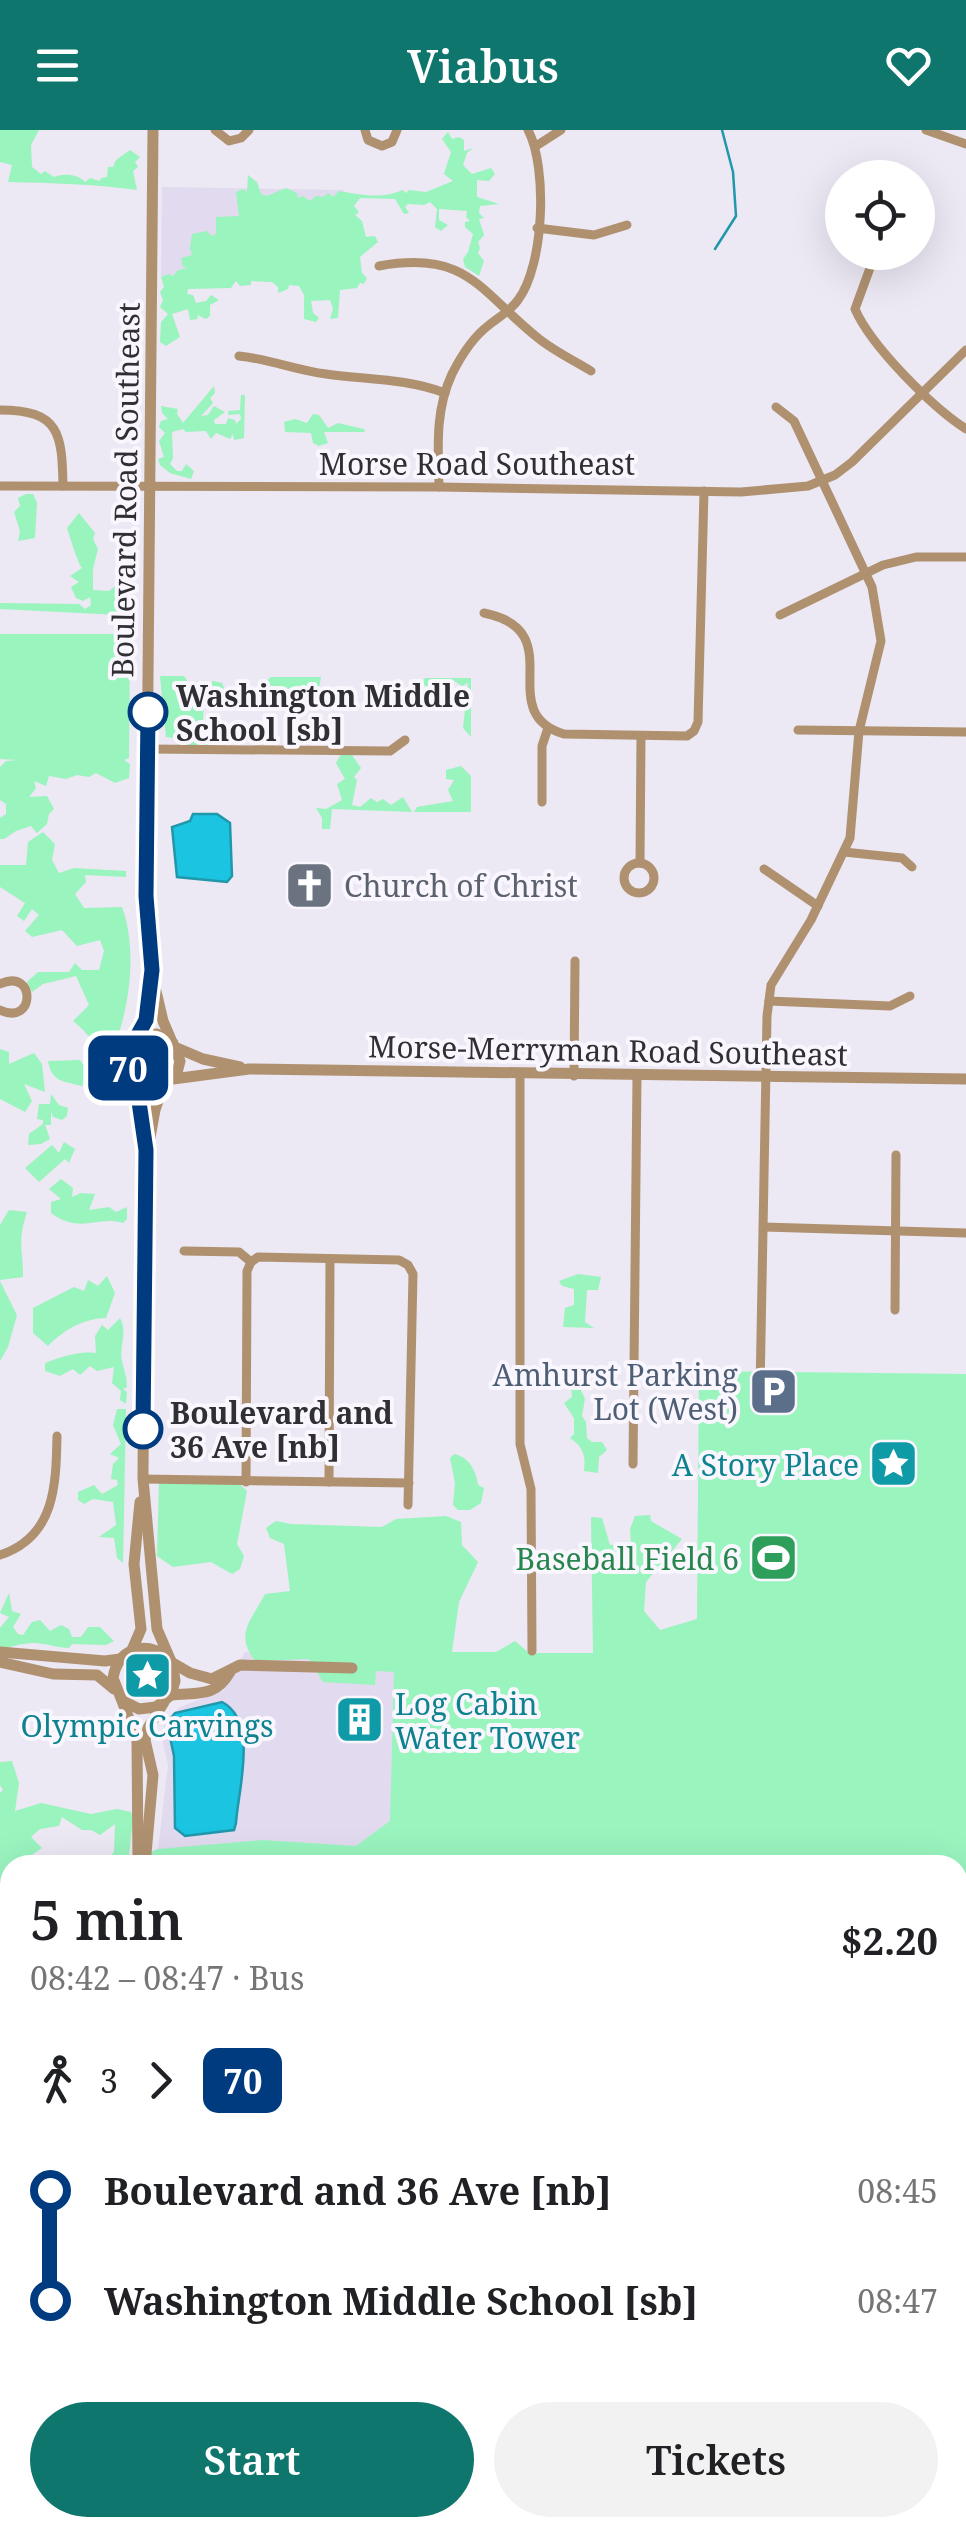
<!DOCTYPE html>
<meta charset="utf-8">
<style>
:root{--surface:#fff;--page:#f2f2f2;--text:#202124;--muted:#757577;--accent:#0f766e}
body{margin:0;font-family:"Noto Serif",serif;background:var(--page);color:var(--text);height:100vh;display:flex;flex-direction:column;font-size:38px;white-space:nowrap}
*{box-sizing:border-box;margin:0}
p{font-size:32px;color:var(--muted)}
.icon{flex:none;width:55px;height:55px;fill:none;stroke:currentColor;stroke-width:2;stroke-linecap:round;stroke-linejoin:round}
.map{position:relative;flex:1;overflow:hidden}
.sheet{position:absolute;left:0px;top:1725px;width:968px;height:682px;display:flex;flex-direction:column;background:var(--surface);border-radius:30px 30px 0 0;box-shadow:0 10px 40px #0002}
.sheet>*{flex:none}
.badge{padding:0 20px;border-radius:15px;font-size:35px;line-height:65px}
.buttons{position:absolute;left:825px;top:30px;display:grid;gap:20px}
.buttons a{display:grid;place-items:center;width:110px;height:110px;border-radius:50%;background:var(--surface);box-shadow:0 10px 40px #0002;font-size:50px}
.map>.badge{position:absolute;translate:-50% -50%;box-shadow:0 0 0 5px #fff}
.legs{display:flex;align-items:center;gap:15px;height:110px;padding:0 30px;font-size:32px}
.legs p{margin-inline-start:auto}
.headline{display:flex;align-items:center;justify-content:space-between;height:170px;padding:0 30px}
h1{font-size:55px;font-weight:600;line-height:75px}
.button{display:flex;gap:20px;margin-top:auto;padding:20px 30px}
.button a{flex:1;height:115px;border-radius:60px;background:var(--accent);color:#fff;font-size:40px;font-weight:600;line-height:115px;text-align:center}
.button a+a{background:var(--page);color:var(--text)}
ul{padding:0 30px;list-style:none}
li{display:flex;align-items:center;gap:35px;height:110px;font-size:38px}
li i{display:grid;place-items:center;width:15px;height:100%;margin:0 12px;background:currentColor}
li i::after{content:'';width:25px;height:25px;margin:-12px;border:8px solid;border-radius:50%;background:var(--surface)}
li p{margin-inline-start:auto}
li:first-child i{background:linear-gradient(#0000 50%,currentColor 0)}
li:last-child i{background:linear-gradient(currentColor 50%,#0000 0)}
header{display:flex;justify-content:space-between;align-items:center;height:130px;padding:0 30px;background:var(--accent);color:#fff;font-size:45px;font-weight:600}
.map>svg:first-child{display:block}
</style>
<header><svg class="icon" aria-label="menu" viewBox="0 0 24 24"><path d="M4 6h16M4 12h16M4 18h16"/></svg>Viabus<svg class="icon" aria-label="heart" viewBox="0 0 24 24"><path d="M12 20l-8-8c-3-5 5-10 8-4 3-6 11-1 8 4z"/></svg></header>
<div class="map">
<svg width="966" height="2407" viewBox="0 0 966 2407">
<rect width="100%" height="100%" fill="#ece8f4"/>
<g fill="#e2dbef">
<path d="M162,57L344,60L343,150L161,147Z"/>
<path d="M245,1522L399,1523V1720L158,1719L168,1635L163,1613L164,1591L180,1577L223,1560Z"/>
</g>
<g fill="#99f4be">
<path d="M0,0H39L31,15L32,37L41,44L45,41L54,47C64,43 78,44 85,52L90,48L100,51L101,48L107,47L108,37H113L116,30L130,20L140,27L135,32L138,37L133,41L137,60C93,54 52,53 8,52L12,35L0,32Z"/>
<path d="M448,2L452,9L459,7L464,10V21L473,18L467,23L463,35L472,44L491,38L495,44L489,51L477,50V67L499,74L480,76L479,83L484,88L479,89L484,105L478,112L480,118L478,123L484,131L479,146L465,137L463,129L468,122L473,104L465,97V92L470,91L466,87L467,81L439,79V90L448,95L441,101L435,97L437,79L430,72L424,75L408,74L405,77L409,83L404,84L395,69L360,68L354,76L359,82L355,85L362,91L366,107L375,106L378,112L360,127L362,143L367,148L364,154L360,153L357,158L340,160L338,188L330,189L333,179L330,170L311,171L313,183L319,188L316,192L304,189V165L299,156L289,155L288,159L278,163V157L272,152L251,151V155L240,156L236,151L231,158L188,159L187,164L193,165L196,173L206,171L211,165L219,170L210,175V186L206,189L197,185L198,189L190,190L188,179L172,184L180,207L166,216L160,212L161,192L168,184L160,177L163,170L160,162L164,157L161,147L169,144L173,146L177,141L188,137H183L181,128L192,125L190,118L192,104L207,101L212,106L216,104V87L239,86L236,62L243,59L247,62L248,45L257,52L261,64L267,66L286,58L297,63L298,68L303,66L310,71L316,66L323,67L328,63L333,67L339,61C358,64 381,70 403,60L406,63L409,60L426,62L453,51L444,44L451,22L442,9Z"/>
<path d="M214,256L215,263L210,268L213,273L201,286L208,285L214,276L225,282L214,290L215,294H226L228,288L235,290L236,294L241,289L240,284L228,285V281L240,280L241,265H245L244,308L234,310L233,304L230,309L216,303L211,309L206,301L186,302L183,299L172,302L173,328L170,334L177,341H182L186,334L194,341L191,349L170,343L160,335L158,329L164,327L159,311L165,303L159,297L161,291L168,289L162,283L161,276L178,279L177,284L183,293Z"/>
<path d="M313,284L319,285L328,298L338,293L364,299L365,302H324L328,313L319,316L313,313L311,303L285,302L284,292L295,289L307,293Z"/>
<path d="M26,364H33L37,373L35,408L18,411L20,401L14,382L20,376L18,368Z"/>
<path d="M79,383L95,403L93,409L98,419L93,439V460L109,461L114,457L133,456L130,483L119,485L0,479V473L79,474L85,479L91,475L90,467L83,471L76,468L71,457L79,452L70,446L82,438C77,431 70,407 67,398Z"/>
<path d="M0,504H123L130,509L129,628L124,630L130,634L129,648L115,653L96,643L89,647L77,645L66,649L49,646L46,656L34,651L36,658L29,667L47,666L54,679L49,684L47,694L37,703L31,696L16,701L4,709H0V688L6,684V674L0,670V637L6,631L18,630L0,629Z"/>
<path d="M160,546H184L189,553L198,551L204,557L213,551L222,553L226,562L218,573L204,568L203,590L217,615L204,624L195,617L179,616L174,608L166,607Z"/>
<path d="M271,547H321L318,565L315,567L291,558L285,562L281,578L275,580L273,561L265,552Z"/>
<path d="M425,548H471V607L463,598L468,553L462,556L453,550L437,563L421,553Z"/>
<path d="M350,622L361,638L354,647L357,650L352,675L360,677L371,668L377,672L383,669L391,675L403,667L412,682L332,679L330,699H322V688L316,678L326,679L342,670L337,654L345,649L336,633L341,624Z"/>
<path d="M461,636L471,646V682H414L417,677L453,671L448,660L454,650L446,649V640Z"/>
<path d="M43,702L55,714L52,730L59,743L74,738L126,741V747L85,745L86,752L75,764L84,778L122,777C136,815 131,865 119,903H102L110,935L102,949L91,933C96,912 89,904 73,891L89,875L76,846L43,854L32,862L27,852L38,842H69L75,833L82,840H99L104,821L100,810L77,816L62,800L32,807L25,801L39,785L32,779L24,791L17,786L25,773L0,757V735H26L28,712Z"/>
<path d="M0,919L9,922V934L34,923L42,934L45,962L24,954L32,971L25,982L0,969Z"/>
<path d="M80,930L87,940L90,951L82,956C64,951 52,953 48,931Z"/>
<path d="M51,964L59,975L68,978L67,986L62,990L53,987L51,981V995H45L50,1009L41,1014L28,1015L29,1004L43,994V990L37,989L39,974H50Z"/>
<path d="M64,1012L75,1019L69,1033L65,1029L39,1052L25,1038L52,1015L59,1023Z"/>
<path d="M61,1049L73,1058L72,1067L81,1063L95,1064L89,1080L109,1077L116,1082L127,1077V1089L123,1093C97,1085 81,1105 51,1083V1072L61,1069L49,1059Z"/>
<path d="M9,1080L27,1082C17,1112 23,1117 23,1147L0,1150V1095Z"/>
<path d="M578,1144L601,1147L598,1160H587L585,1192L594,1198L563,1197L565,1178L574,1175V1159L562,1156L559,1151Z"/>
<path d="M107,1146L115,1163L106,1188C85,1188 63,1200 48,1216L33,1203V1178L74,1157L84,1161L88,1150L98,1156Z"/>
<path d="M0,1151L17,1185L8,1217L0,1231Z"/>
<path d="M120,1188C128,1204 119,1216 122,1231C124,1241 127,1246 127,1257L123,1259L127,1262L126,1274L120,1270L121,1261L112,1253L114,1237L97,1241L90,1236L80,1245L73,1239L60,1246L45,1241V1233C62,1227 78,1221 96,1223L95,1206L102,1195L108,1200Z"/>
<path d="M699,1241L966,1244V2131L958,2118V1735H145L146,1724L158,1719L262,1710L356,1716L390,1691L394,1542L376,1541L375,1555L323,1552L309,1529L255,1531C234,1503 252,1490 265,1464L290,1461L284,1414L270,1408L266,1398L276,1391L291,1394L382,1397L396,1389L446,1386L461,1392L462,1415L478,1432L459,1472L452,1522H496L515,1511L529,1523H593L591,1387L602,1388L610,1415L631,1414L630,1399L635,1386L650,1385L651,1391L682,1409L646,1452L644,1481L660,1500L697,1489Z"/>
<path d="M574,1245L585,1269L582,1286L586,1292L587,1308L592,1312H602L607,1320L599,1327L598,1343L584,1341C586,1325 583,1317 570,1308L574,1304V1288L564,1273L572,1267L570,1248Z"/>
<path d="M117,1279H126L123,1433L117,1428L114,1408L99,1407L116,1395L113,1372L93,1369L84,1374L78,1370V1362L94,1355L102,1364L118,1355L117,1350L111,1349L113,1334L119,1328L110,1324L121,1314L113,1295Z"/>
<path d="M454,1324C469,1327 476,1340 478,1355L484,1358L481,1373L470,1380H458L453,1375L455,1353L450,1328Z"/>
<path d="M159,1349L237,1352L247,1361L237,1414L244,1426L240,1439L232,1444L211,1432L173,1437L157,1426Z"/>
<path d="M9,1463L12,1481L21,1484L13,1497L18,1504L23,1505L32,1492L40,1490L50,1501L61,1495L69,1499L72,1507H81L88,1497H100L114,1511L106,1515L72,1514L69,1518C59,1518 53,1515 43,1514C28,1511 15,1516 0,1520V1498L9,1487L0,1483Z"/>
<circle cx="148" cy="1548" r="17"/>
<path d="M12,1631L19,1653L15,1681L41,1673L91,1684L117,1679L131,1682L133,1688L128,1735L107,1734L114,1721L115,1694L100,1705L91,1700H82L62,1687L59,1696L40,1699L31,1707L42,1718L32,1725L36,1735H10V1755L4,1759L10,1790H0V1663L3,1660L0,1655V1632Z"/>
<path d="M10,1800V1845L6,1847L5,1882L10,1887V1906L0,1905V1802Z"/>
</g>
<g fill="#1bc4e0" stroke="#2197ac" stroke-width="2.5">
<path d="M193,684H217L230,693L232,746L227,752L177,747L172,697L190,691Z"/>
<path d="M222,1572C259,1591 238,1660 236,1693L234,1700L185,1706L175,1698L174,1626L167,1593L175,1583Z"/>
</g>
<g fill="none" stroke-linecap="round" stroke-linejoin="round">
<path stroke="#2197ac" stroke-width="2.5" d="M715,119L736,86L733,42L722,0"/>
<g stroke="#af9170" stroke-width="9">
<path d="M215,0L229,11L241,8L249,0"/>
<path d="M365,0L368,10L382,16L392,12L397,0"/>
<path d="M926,0L966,14"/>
<path d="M536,16L561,0"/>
<path d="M537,98L594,105L627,95"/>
<path d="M379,136C468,120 479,161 538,208C554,221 573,230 591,241"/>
<path d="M870,138L855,179C871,216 932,277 966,299"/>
<path d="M239,226C269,229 296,240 326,244C367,250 405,248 445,263"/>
<path d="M0,280C60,280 62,304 63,356"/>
<path d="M0,356L439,357L741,362L808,356L835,345L852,332L966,220"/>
<path d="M439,357C438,318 435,280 452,244C461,226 473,207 489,195C499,187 510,181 518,170C544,136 548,38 528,0"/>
<path d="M484,483C573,501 491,582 564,604L687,606L694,601L698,592L704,361"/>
<path d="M780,485L883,435L916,427H966"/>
<path d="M798,600L966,602"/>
<path d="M149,619L390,621L405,610"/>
<path d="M542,672V616L548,598"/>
<path d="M844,722L902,728L912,737"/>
<path d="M640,733L641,606"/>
<circle cx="639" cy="748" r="15"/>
<path d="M764,739L818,776"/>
<path d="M0,854C36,837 36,897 0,880"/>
<path d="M769,871L890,876L910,866"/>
<path d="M520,945V1314L531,1359L532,1521"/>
<path d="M574,946L575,831"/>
<path d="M764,1097L966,1103"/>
<path d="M184,1121L239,1122L251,1132"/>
<path d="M251,1132L258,1127L399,1130L408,1135L413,1144L408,1375"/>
<path d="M895,1180L896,1025"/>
<path d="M760,1260L767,886L771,855L811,790L850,708L859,601L881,511L872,457L794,291L776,277"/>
<path d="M633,1334L637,947"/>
<path d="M143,1349L409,1353"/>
<path d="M246,1352L247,1141L251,1132"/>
<path d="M329,1352L330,1129"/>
<path d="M0,1425C55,1407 56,1356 57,1306"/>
<path d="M0,1958H10"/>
<path d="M0,2062H10"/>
<path d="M962,2206L963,2155"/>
<path d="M0,2325H10"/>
<path d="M958,2342H966"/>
<path d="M313,2398V2407"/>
<path d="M447,2398L455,2407"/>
<path d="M775,2398L784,2407"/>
</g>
<g stroke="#af9170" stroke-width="11">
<path d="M138,908L157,904L173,913"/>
<path d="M177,918L203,929L240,937"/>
<path d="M129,942L144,956H163L177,943L180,931L163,891L151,840L146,766L153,0"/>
<path d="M173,949L249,939L966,949"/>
<path d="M144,1011L138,965L127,931L130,919L147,891L151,843"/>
<path d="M132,1520L141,1499L134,1434L140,1372"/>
<path d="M0,1522L105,1531L120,1529"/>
<path d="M0,1532L53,1544L97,1545L114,1559"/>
<path d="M171,1532L190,1543L212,1549L240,1535L352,1538"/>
<path d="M171,1565C198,1562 215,1568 230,1542"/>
<path d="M123,1571L139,1579L156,1577L171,1565L175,1551L173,1536L157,1499L143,1349L145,1035L155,980L163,956"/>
<path d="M138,1735L137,1609L113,1548C118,1519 144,1510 167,1527"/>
<path d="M145,1735L153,1645L145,1610L148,1598L164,1572"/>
<path d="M140,2398L141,2407"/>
</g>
</g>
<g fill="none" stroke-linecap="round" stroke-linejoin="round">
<defs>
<path id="line-1" d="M143,1299L146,1020L138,965L127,931L130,919L146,890L152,840L146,766L148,582"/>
</defs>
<use href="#line-1" stroke="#fff" stroke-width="22"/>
<use href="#line-1" stroke="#003b80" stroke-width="15"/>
</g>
<defs>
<symbol id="church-square" viewBox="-11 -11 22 22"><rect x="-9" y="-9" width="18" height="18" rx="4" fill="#6b7280" stroke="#f9f6fe"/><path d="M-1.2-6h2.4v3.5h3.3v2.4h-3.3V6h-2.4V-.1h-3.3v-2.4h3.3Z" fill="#fff"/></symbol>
<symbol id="parking-square" viewBox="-11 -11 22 22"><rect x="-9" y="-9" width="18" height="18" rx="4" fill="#5c6f8a" stroke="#f9f6fe"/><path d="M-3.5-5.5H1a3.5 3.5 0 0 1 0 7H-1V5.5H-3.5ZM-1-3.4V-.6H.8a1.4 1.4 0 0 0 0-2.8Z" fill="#fff"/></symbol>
<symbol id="sight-square" viewBox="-11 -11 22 22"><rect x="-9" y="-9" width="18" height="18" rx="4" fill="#0f9aa8" stroke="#f9f6fe"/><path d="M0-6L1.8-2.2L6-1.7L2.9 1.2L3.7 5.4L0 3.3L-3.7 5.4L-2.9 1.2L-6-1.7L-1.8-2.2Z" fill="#fff"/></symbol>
<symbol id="stadium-square" viewBox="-11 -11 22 22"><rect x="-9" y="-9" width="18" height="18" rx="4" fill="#2e9e5b" stroke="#f9f6fe"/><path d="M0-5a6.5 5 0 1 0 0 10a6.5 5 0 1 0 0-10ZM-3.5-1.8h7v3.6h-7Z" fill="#fff"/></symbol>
<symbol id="building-square" viewBox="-11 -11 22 22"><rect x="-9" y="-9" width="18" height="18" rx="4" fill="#0f9aa8" stroke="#f9f6fe"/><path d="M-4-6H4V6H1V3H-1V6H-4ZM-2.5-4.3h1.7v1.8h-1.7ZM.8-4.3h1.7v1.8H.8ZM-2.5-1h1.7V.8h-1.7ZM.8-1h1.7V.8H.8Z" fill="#fff"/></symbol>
</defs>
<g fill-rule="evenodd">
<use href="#church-square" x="282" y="728" width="55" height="55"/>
<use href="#parking-square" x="746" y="1234" width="55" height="55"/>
<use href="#sight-square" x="866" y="1306" width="55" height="55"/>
<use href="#stadium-square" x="746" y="1400" width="55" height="55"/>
<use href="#sight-square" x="120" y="1518" width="55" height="55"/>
<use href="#building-square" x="332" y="1562" width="55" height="55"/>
</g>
<g fill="#fff" stroke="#003b80" stroke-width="5">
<circle cx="148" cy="582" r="18"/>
<circle cx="143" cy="1299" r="18"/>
</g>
<g text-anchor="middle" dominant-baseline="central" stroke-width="8" stroke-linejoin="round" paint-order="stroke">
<g font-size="30" fill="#302f34" stroke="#f9f6fe">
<text x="477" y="333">Morse Road Southeast</text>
<text transform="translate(125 360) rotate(-89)">Boulevard Road Southeast</text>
<text transform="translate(608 920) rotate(1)">Morse-Merryman Road Southeast</text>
</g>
<g font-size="30" font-weight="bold" fill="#302f34" stroke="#f9f6fe" text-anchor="start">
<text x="176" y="565">Washington Middle<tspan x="176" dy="34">School [sb]</tspan></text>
<text x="170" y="1282">Boulevard and<tspan x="170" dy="34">36 Ave [nb]</tspan></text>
</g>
<g font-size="30" fill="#5b616d" stroke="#f9f6fe" text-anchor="start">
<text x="344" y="755">Church of Christ</text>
</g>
<g font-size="30" fill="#4e5e75" stroke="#f9f6fe" text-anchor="end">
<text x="738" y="1244">Amhurst Parking<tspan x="738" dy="34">Lot (West)</tspan></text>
</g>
<g font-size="30" fill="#0d838f" stroke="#f9f6fe" text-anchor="end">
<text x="859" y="1334">A Story Place</text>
<text x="395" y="1573" text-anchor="start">Log Cabin<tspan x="395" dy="34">Water Tower</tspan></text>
<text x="147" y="1595" text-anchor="middle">Olympic Carvings</text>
</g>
<g font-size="30" fill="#27864d" stroke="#f9f6fe" text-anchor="end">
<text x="739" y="1428">Baseball Field 6</text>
</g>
</g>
</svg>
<div class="buttons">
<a><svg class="icon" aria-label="locate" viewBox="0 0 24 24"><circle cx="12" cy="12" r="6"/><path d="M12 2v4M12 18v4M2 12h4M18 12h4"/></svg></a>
</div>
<b class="badge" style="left:128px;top:938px;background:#003b80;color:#fff">70</b>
<section class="sheet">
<div class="headline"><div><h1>5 min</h1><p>08:42 – 08:47 · Bus</p></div><b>$2.20</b></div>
<div class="legs"><svg class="icon" aria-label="walk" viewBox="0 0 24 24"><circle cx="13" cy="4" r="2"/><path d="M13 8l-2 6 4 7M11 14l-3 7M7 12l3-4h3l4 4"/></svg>3<svg class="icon" aria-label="forward" viewBox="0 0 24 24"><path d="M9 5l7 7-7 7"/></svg><b class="badge" style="background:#003b80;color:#fff">70</b></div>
<ul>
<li><i style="color:#003b80"></i><b>Boulevard and 36 Ave [nb]</b><p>08:45</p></li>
<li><i style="color:#003b80"></i><b>Washington Middle School [sb]</b><p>08:47</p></li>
</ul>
<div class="button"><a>Start</a><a>Tickets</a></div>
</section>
</div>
